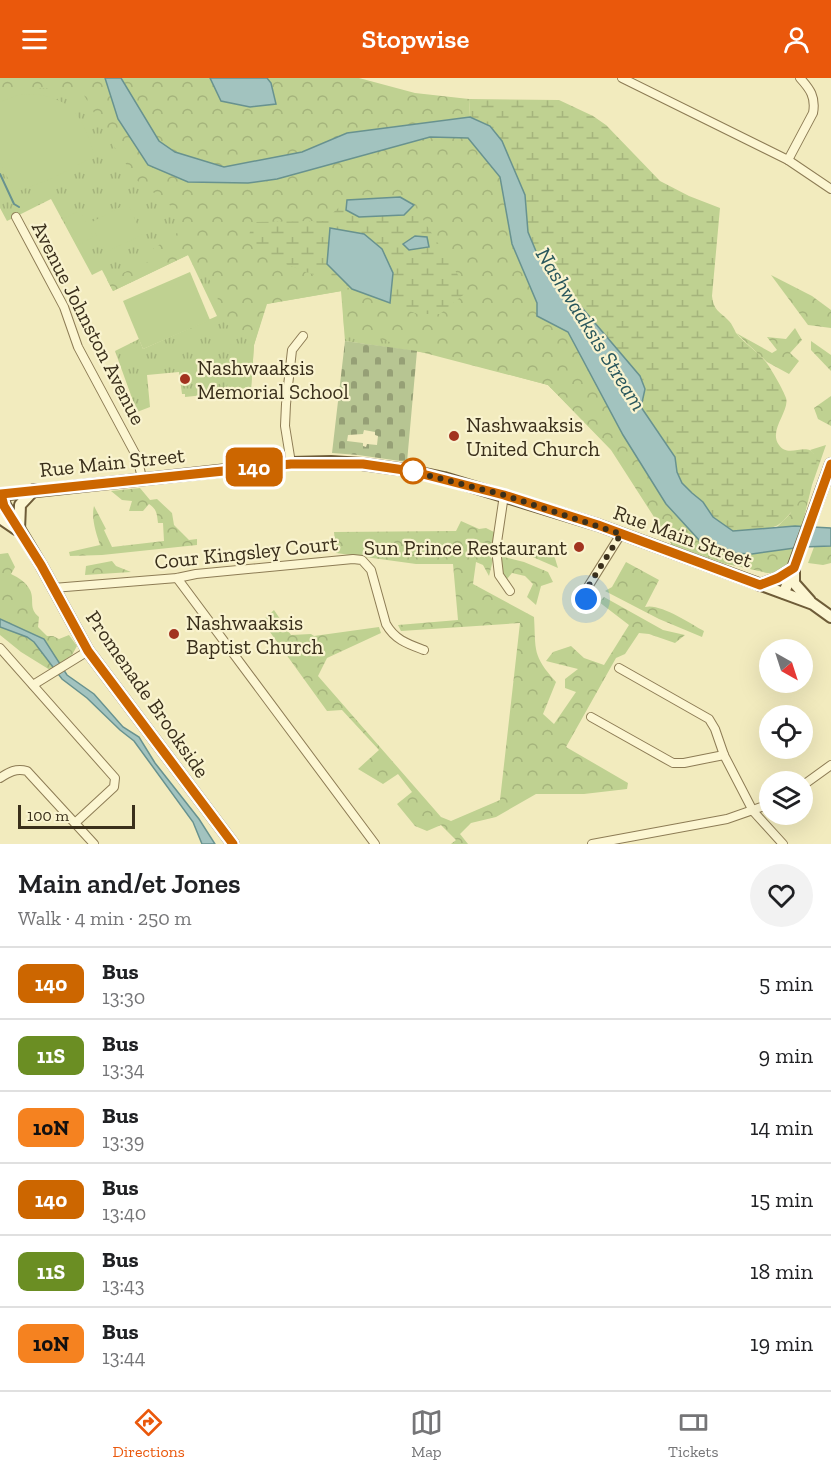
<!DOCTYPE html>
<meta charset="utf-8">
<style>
:root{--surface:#fff;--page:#f2f2f2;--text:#202124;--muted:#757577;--line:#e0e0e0;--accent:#ea580c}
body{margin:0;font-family:"Zilla Slab",serif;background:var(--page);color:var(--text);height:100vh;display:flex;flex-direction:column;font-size:22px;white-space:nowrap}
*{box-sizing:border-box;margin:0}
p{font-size:20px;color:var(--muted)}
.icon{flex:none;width:33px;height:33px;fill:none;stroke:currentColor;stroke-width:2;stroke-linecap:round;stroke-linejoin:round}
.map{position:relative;height:766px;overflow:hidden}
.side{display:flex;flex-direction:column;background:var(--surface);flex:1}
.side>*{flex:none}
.badge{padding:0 12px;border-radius:9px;font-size:21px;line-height:39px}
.needle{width:39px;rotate:141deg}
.fabs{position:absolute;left:759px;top:561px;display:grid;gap:12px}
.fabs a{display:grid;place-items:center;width:54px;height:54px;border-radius:50%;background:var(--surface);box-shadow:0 6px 24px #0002;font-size:30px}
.scale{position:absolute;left:18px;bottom:15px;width:117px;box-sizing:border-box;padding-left:6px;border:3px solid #3a2f1b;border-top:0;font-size:16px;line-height:21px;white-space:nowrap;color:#3a2f1b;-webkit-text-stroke:4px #f9f3cf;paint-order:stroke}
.you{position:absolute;width:30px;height:30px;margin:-15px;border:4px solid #fff;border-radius:50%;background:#1a73e8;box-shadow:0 0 0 9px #1a73e833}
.map>.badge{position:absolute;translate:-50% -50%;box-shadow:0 0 0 3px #fff}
.round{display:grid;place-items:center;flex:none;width:63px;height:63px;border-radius:32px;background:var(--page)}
.head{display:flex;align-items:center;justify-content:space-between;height:102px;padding:0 18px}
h1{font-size:28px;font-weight:600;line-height:45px}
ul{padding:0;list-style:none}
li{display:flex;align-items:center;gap:18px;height:72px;padding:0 18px;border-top:2px solid var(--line)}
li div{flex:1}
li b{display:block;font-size:22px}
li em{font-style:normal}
li .badge{min-width:66px;font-weight:700;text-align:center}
header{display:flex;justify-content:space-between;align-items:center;height:78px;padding:0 18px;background:var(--accent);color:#fff;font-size:27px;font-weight:600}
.dock{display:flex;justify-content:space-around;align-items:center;height:84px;border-top:2px solid var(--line);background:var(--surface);font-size:16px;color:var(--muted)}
.dock a{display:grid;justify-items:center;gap:3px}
.dock .selected{color:var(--accent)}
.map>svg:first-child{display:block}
</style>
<header><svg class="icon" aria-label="menu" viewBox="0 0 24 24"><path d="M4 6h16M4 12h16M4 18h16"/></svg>Stopwise<svg class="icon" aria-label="person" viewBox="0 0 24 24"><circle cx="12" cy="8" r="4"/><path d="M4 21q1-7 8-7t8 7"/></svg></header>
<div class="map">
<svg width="831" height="766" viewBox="0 0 831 766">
<defs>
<pattern id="grass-tufts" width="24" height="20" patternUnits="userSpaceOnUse" patternTransform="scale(1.5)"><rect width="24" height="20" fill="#bfd191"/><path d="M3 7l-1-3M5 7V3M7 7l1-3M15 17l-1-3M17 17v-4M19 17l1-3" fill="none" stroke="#a5b47c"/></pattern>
<pattern id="forest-crowns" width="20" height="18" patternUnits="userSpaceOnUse" patternTransform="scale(1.5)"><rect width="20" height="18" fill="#bfd191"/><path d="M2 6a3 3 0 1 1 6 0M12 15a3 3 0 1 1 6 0" fill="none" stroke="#a5b47c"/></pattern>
<pattern id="wetland-marsh" width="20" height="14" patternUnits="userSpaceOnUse" patternTransform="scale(1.5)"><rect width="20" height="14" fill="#bfd191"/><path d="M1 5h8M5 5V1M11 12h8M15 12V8" fill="none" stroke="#a5b47c"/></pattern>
<pattern id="cemetery-stones" width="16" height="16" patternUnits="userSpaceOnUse" patternTransform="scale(1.5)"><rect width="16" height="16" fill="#b7c592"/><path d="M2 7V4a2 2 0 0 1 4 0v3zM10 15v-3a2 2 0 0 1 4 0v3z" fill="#96a076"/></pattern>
</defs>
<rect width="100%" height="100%" fill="#f2ebbe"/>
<path fill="url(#grass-tufts)" d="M0,0H105L118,41L430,59L731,475L794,470C790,484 785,495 768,495L723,485L548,307L433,276L345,263L341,213L266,226L254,267L251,311L228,309L224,315L185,319V316H182L179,294L147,297L150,329L137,334L115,273L139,261L143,271L217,238L188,177L113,213L102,192L92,197L51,121L7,143L0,130Z"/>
<g fill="url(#forest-crowns)" fill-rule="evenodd">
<path d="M0,0H105L118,41L148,87L277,101L430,59L468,60L500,99L512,166L537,225V238L567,253L623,357L666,427L700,463L731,475L752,476L794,470L788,487L783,493L768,495L723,485L672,467L611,372L548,307L417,273L344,249L342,213L267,226L254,267L217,239L218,212L188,177L113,213L107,202L152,182L153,171L183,151L168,124L139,105L109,61L81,12C57,10 22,8 0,17ZM324,143L418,236L264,178L252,144Z"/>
<path d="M121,0H210L221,23L271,5L267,0H359L415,15L469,21L470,39L347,55L302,74L224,89L175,74L159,63Z"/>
<path d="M771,197L812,218L831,232V250L808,247Z"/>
<path d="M795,250L802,262L790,275L799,283L789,296L767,284L736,255L772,275L777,272L767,259L786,261Z"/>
<path d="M811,263L831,277V293L811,272Z"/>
<path d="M831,318V348L818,341L814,330Z"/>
<path d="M826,367L812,407L802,448L777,449L790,436L814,376L810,372Z"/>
<path d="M140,410L150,422L157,421L172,435L174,447L189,462L197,461V467L102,477L70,478L69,474L100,467C96,455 91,440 94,428L106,451L104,452L112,469L164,463L163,445H158C157,437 157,431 149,426L143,433H129L132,423L122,422L111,413Z"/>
<path d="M461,443L479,451L486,450L496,455L495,468L478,464L477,471L484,472L493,482L489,498L483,487L476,484L473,506L534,539C536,573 532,577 556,604L543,636L554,646L576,614L565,610V601L578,591L546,583L553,574L571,568L584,580L604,587L629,547L599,524L604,519L663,552L685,557L675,565L649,556L639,555L625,576L616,580L566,669L628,705L627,711L584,716H536L496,739L471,745L460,756L468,766H451L456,762L441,747L427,753L415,748L397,726L412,714L398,696L383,706L358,691L379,672L342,632L327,633L262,543L274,532L291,557L311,556L314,558L379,549L381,555L327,580L318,598L441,739L451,743L500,722L520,545L401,553L398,547L458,542L453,486H416L336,475L334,454L456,453Z"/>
<path d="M532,468L554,477L558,490L528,477Z"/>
<path d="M831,468V485L823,487L808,485L814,469Z"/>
<path d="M8,475L15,489L11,496C19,500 26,504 30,512C35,522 28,530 39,539L38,549L47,558H53L59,561L69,557L77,568L72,577L50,592L21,574L0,557V476Z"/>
<path d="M500,478L524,484L548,494L553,504L541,508L536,527L527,519L533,506L525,498L512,495L507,501L501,494Z"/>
<path d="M112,483L116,488L131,494L85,497L86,488Z"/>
<path d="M626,484L659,502L645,529C660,525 689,545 704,553L702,559L659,541L605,513L612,509Z"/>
</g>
<g fill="url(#wetland-marsh)">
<path d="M469,21L559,22L593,38L606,47L660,103L689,118L720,130L712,218C714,234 720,233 729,243C732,246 734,251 736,255C745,266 757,273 766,284C770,289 784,313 786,320C790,333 768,352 779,367C788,381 807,363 815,377C824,392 791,439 778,447C770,452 744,452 733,453L713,439L703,424L692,416L682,405L677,394L675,379L641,329L645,311L640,298L538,178L528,154L525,117L490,48L470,39Z"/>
<path d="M400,119L414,127L468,213L440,236H418L264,178L249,158L252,144L324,143L347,122Z"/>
</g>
<path fill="url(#cemetery-stones)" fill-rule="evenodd" d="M345,263L417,273L407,384L358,377L332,375ZM364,352L375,354V357L378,358L377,367L367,366L366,369L363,368V365L347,363L348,357L363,356Z"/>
<g fill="#bfd191">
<path d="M33,16C76,21 83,42 95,78L53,100L19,113L13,110L0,85V24L18,17Z"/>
<path d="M126,126L129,128L142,157L106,174L91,148L92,144Z"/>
<path d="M80,132L93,159L77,168L63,141Z"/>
<path d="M190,194L210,242L143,271L123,223Z"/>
<path d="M230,266L254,267L251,311L227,309Z"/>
</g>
<g fill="#a2c3bf" stroke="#68928f" stroke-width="1.5">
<path d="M105,0H121L159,63L175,74L224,89L302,74L347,55L470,39L490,48L502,63L525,117L528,154L538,178L640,298L645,311L641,329L675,379L677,394L682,405L692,415L703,424L713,439L733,453L795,448L831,450V468L802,469L752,476L732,475L700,463L666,426L623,357L568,254L537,238V225L512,166L500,99L468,60L430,59L277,101L248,105L188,104L148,87L118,41Z"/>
<path d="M210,0H267L271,5L276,26L250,29L221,23Z"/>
<path d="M400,119L414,127L404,137L359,139L346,132L347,122Z"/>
<path d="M330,150L364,156L382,171L393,195L390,225L352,211L327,186Z"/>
<path d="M415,158L427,159L429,169L409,172L403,166Z"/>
<path d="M0,541L44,561L67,597L94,616L123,649L139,659L155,685L199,741L215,766H202L193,744L134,663L120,652L87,620L62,601L34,564L27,559L0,549Z"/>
</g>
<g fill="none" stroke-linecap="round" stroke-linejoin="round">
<path stroke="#68928f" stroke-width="2" d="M0,96L14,126L19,129"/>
<defs>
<g id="street">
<path d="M622,0L788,82L831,111"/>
<path d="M788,82L813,35C816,19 810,11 800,0"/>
<path d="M16,139L64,229L78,269L137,379L142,400"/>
<path d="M291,385L285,348L286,326L292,272L303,258"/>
<path d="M504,417L496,471L499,497L510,513"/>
<path d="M177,500L375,766"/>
<path d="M53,510L177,500L196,496L353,481L362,482L371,492L386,546C395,562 408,566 424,572"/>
<path d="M586,528V512L621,456"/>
<path d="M0,570L115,700L114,709L75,745"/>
<path d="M619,590L709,641L715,651L724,677L753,733L783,766"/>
<path d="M33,607L88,573"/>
<path d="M591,639L673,685H684L724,677"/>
<path d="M0,700C9,694 16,690 27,693L94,766"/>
<path d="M802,708L831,687"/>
<path d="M592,766L727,741L770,726"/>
</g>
<g id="secondary">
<path d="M1,416L5,427L41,487L88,573L233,766"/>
<path d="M0,417L291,385L331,384L362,386L406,392L444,400L598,447L813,526L831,539"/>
<path d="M0,440L16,451"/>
<path d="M19,452L20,427L34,412"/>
<path d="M794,493V505L810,523"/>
<path d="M760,507L778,500L794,490"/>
<path d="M784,515L831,386"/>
</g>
</defs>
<use href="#street" stroke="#8d7c55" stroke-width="10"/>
<use href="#secondary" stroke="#6e5c38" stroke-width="14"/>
<use href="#street" stroke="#fcf6d2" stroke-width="8"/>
<use href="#secondary" stroke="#fcf6d2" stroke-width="10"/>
</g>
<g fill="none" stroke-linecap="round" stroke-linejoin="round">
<defs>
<path id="line" d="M233,766L88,573L41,487L4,428L1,416L291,386H363L411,393L504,417L598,447L760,507L778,500L794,490L831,386"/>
</defs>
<use href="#line" stroke="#fff" stroke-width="14"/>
<use href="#line" stroke="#c60" stroke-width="9"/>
<path stroke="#3a2f1b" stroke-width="6" stroke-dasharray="0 10.8" d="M413,393H411L504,417L621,456L586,512V521"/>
</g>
<g fill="#a2331f" stroke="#f9f3cf" stroke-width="2">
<circle cx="185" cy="301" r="6"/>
<circle cx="454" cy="358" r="6"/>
<circle cx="579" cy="469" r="6"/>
<circle cx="174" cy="556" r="6"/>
</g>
<circle fill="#fff" stroke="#c60" stroke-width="3" cx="413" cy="393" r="12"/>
<g text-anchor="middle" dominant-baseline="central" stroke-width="4.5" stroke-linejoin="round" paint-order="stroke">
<g font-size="21" fill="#3a2f1b" stroke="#f9f3cf">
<text transform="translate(89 245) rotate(63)">Avenue Johnston Avenue</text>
<text transform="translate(112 384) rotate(-6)">Rue Main Street</text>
<text transform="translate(683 458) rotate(20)">Rue Main Street</text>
<text transform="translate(246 474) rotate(-6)">Cour Kingsley Court</text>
<text transform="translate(148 616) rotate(55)">Promenade Brookside</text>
</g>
<g font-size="21" fill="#3a2f1b" stroke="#f9f3cf" text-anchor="start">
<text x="197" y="289">Nashwaaksis<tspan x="197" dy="24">Memorial School</tspan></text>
<text x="466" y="346">Nashwaaksis<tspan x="466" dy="24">United Church</tspan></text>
<text x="567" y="469" text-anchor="end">Sun Prince Restaurant</text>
<text x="186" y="544">Nashwaaksis<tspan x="186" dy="24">Baptist Church</tspan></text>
</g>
<g font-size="22" font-style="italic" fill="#29575c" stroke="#f9f3cf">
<text transform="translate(591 251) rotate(58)">Nashwaaksis Stream</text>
</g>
</g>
</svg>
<div class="fabs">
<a><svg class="needle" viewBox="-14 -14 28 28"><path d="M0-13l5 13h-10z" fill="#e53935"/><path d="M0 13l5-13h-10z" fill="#757577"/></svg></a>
<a><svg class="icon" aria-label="locate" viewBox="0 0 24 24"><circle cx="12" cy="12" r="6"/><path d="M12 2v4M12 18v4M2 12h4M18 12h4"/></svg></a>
<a><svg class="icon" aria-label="layers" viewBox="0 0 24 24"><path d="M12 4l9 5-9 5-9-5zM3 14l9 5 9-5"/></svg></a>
</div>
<div class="scale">100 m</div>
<div class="you" style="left:586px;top:521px"></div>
<b class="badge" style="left:254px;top:389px;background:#c60;color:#fff">140</b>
</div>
<section class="side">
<div class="head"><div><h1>Main and/et Jones</h1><p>Walk · 4 min · 250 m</p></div><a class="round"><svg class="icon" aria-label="heart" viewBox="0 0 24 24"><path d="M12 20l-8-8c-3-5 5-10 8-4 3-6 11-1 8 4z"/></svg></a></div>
<ul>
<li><span class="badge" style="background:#c60;color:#fff">140</span><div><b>Bus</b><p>13:30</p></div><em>5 min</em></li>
<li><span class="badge" style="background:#6b8e23;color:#fff">11S</span><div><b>Bus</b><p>13:34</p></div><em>9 min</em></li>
<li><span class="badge" style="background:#f58220;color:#111">10N</span><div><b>Bus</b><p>13:39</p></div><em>14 min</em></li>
<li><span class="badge" style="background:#c60;color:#fff">140</span><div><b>Bus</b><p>13:40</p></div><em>15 min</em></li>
<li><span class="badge" style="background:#6b8e23;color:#fff">11S</span><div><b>Bus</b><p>13:43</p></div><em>18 min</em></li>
<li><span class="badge" style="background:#f58220;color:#111">10N</span><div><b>Bus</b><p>13:44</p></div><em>19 min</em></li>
</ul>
</section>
<nav class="dock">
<a class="selected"><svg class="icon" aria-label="directions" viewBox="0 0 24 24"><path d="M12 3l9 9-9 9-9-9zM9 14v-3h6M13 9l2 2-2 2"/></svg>Directions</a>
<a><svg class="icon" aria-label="map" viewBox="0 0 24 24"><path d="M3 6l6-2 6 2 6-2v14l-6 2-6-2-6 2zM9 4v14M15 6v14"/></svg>Map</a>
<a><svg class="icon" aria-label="tickets" viewBox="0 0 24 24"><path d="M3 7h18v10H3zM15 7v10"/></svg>Tickets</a>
</nav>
